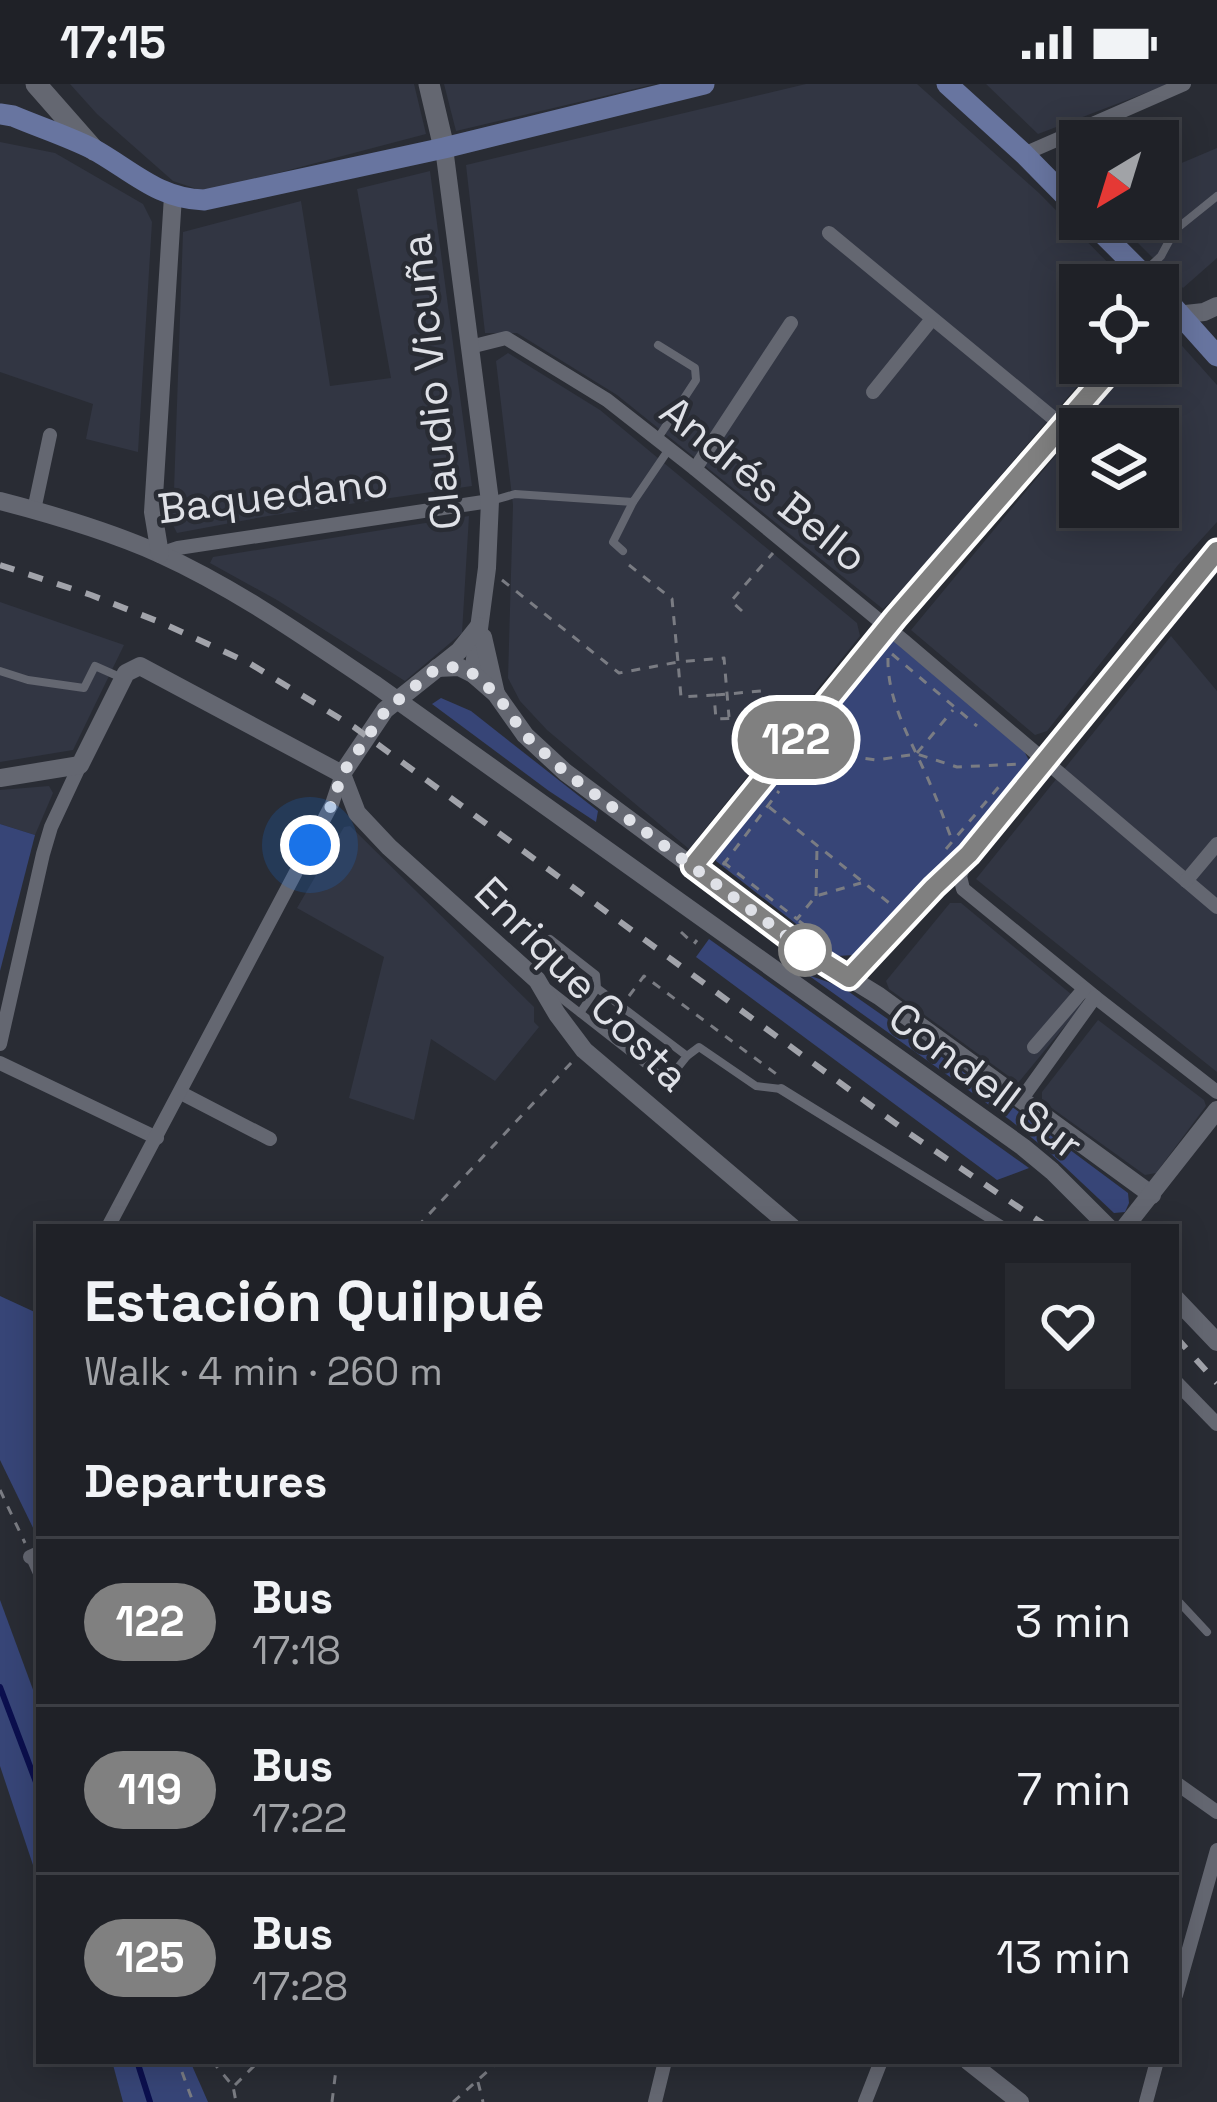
<!DOCTYPE html>
<meta charset="utf-8">
<style>
:root{--surface:#1f2127;--page:#27292f;--text:#f1f3f6;--muted:#a1a3a7;--line:#3c3e44}
body{margin:0;font-family:"Space Grotesk",sans-serif;background:var(--page);color:var(--text);height:100vh;display:flex;flex-direction:column;font-size:45px;white-space:nowrap}
*{box-sizing:border-box;margin:0}
p{font-size:39px;color:var(--muted)}
.icon{flex:none;width:66px;height:66px;fill:none;stroke:currentColor;stroke-width:2;stroke-linecap:round;stroke-linejoin:round}
.map{position:relative;flex:1;overflow:hidden}
.details{position:absolute;left:36px;top:1140px;width:1143px;height:840px;display:flex;flex-direction:column;background:var(--surface);border-radius:0px;box-shadow:0 6px 30px #0003,0 0 0 3px var(--line)}
.details>*{flex:none}
.badge{padding:0 24px;border-radius:39px;font-size:42px;line-height:78px}
.needle{width:78px;rotate:218deg}
.fabs{position:absolute;left:1059px;top:36px;display:grid;gap:24px}
.fabs a{display:grid;place-items:center;width:120px;height:120px;border-radius:0px;background:var(--surface);box-shadow:0 6px 30px #0003,0 0 0 3px var(--line);font-size:60px}
.you{position:absolute;width:60px;height:60px;margin:-30px;border:9px solid #fff;border-radius:50%;background:#1a73e8;box-shadow:0 0 0 18px #1a73e833}
.map>.badge{position:absolute;translate:-50% -50%;box-shadow:0 0 0 6px #fff}
h2{padding:0 48px;font-size:45px;line-height:108px}
.round{display:grid;place-items:center;flex:none;width:126px;height:126px;border-radius:0px;background:var(--page)}
.overview{display:flex;align-items:center;justify-content:space-between;height:204px;padding:0 48px}
h1{font-size:57px;font-weight:800;line-height:90px}
ul{padding:0;list-style:none}
li{display:flex;align-items:center;gap:36px;height:168px;padding:0 48px;border-top:3px solid var(--line)}
li div{flex:1}
li b{display:block;font-size:45px}
li em{font-style:normal}
li .badge{min-width:132px;font-weight:700;text-align:center}
.status{display:flex;justify-content:space-between;align-items:center;height:84px;padding:0 60px;background:var(--surface);direction:ltr}
.status svg{height:33px;fill:currentColor}
.map>svg:first-child{display:block}
</style>
<div class="status"><b>17:15</b><svg viewBox="0 0 49 12"><path d="M0 12V9h3v3zM5 12V6h3v6zM10 12V3h3v9zM15 12V0h3v12zM26 1h20v11H26zM47 4h2v5h-2z"/></svg></div>
<div class="map">
<svg width="1217" height="2018" viewBox="0 0 1217 2018">
<rect width="100%" height="100%" fill="#292c34"/>
<g fill="#323643" fill-rule="evenodd">
<path d="M70,0H414L426,50L206,108L173,97L97,30Z"/>
<path d="M444,0H655L456,47Z"/>
<path d="M806,0H917L1039,109L1130,201H1080V279H1097L900,509L883,525L617,311L517,249H485L466,81Z"/>
<path d="M986,0H1169L1038,50Z"/>
<path d="M0,58L55,69L143,120L152,138L138,368L86,355L93,320L0,288Z"/>
<path d="M1217,64V174L1183,204L1114,135H1158V89Z"/>
<path d="M430,87L472,402L268,432L177,449L170,435L174,406L183,148L301,117L330,302L391,294L357,105Z"/>
<path d="M1160,244L1167,245L1217,301V438L1178,481L1047,647L1035,651L911,546L1132,279H1158ZM1080,345H1158V423H1080Z"/>
<path d="M508,269L600,326L857,539L860,552L689,765L547,646L520,617L508,594L513,421L496,277Z"/>
<path d="M469,432L462,549L405,597L277,516L210,479L213,473Z"/>
<path d="M0,518L124,561L73,666L0,678Z"/>
<path d="M1171,552L1217,607V988L976,795Z"/>
<path d="M49,702L53,709L35,751L0,740V706Z"/>
<path d="M350,742L534,923V938L539,943L495,997L431,955L414,1036L349,1014L384,873L297,824L344,743Z"/>
<path d="M950,819H961L1083,920L1018,999L889,905L886,897Z"/>
<path d="M1098,936L1204,1016L1206,1022L1156,1089L1145,1091L1042,1017V1008Z"/>
</g>
<g fill="#374577">
<path d="M893,556L1024,667L1031,680L873,865L854,871L837,872L716,777L717,768Z"/>
<path d="M441,614L471,627L598,727L596,738L549,707L432,620Z"/>
<path d="M0,740L35,751L0,887Z"/>
<path d="M709,855L1029,1084L997,1096L696,873Z"/>
<path d="M808,891L842,903L999,1013L1128,1109L1129,1119L1125,1128L1114,1129L1048,1067L1010,1036Z"/>
<path d="M0,1212L39,1230L38,1454L0,1376Z"/>
<path d="M0,1516L39,1622V1799L0,1682Z"/>
<path d="M112,1977H190L208,2018H123Z"/>
</g>
<g fill="none" stroke-linecap="round" stroke-linejoin="round">
<g stroke="#0b0f4e" stroke-width="6">
<path d="M0,1603L39,1706"/>
<path d="M137,1977L150,2018"/>
</g>
<g stroke="#7a7c83" stroke-width="3" stroke-dasharray="9 9" stroke-linecap="butt">
<path d="M629,481L672,515L678,578L724,574L729,633"/>
<path d="M502,496L619,589L678,578L681,613L714,611L716,635L763,633L766,665"/>
<path d="M742,527L731,517L773,469"/>
<path d="M892,570L977,642"/>
<path d="M888,574C887,620 914,661 931,702C939,720 945,738 952,756"/>
<path d="M716,611L761,607L763,633H790"/>
<path d="M812,667L876,676L917,670L957,683L1022,680"/>
<path d="M917,669L953,626"/>
<path d="M769,723L893,822"/>
<path d="M946,765L1002,699"/>
<path d="M723,778L797,835L816,812L861,799"/>
<path d="M723,781L779,707"/>
<path d="M816,812L817,763"/>
<path d="M799,837L825,856"/>
<path d="M681,848L694,860L697,856"/>
<path d="M629,912L644,892L779,992"/>
<path d="M417,1143L572,978"/>
<path d="M0,1406L25,1459"/>
<path d="M212,1977L233,2002L236,2018"/>
<path d="M182,1988L193,2018"/>
<path d="M478,1998L483,2018"/>
<path d="M235,2001L259,1977"/>
<path d="M332,2018L337,1977"/>
<path d="M453,2018L499,1977"/>
</g>
<g stroke="#646771" stroke-width="8">
<path d="M1158,126L1175,146"/>
<path d="M1109,154L1139,135"/>
<path d="M1144,188L1161,172L1175,146L1217,112"/>
<path d="M658,261L695,284L696,296L658,354"/>
<path d="M491,417L515,410L633,418L669,365"/>
<path d="M623,467L613,458L633,418"/>
<path d="M0,587L28,596L84,604L95,582L122,594"/>
<path d="M548,904L667,997L687,972L597,904L596,891L550,855"/>
<path d="M580,929L597,904"/>
<path d="M687,972L699,963L756,1002L781,1005"/>
<path d="M30,1474L39,1494"/>
<path d="M1176,1518L1180,1519L1207,1548"/>
</g>
<path stroke="#646771" stroke-width="10" d="M781,1005L1004,1143"/>
<g stroke="#646771" stroke-width="14">
<path d="M1024,70L1184,0"/>
<path d="M829,149L1064,343"/>
<path d="M470,263L506,254L607,316L695,385L904,557L1217,823"/>
<path d="M873,308L932,235"/>
<path d="M695,385L791,239"/>
<path d="M34,426L50,351"/>
<path d="M160,470L178,464L490,417"/>
<path d="M966,777L960,792L963,805L1095,913L1217,1008"/>
<path d="M1186,797L1217,760"/>
<path d="M0,960L43,770L51,743L80,681"/>
<path d="M1034,963L1084,905"/>
<path d="M0,979L157,1054"/>
<path d="M181,1009L270,1055"/>
<path d="M1021,1016L1095,913"/>
<path d="M108,1143L332,720L342,690"/>
<path d="M1176,1298L1217,1340"/>
<path d="M30,1473L39,1469"/>
<path d="M1176,1699L1217,1728"/>
<path d="M1176,1911L1217,1766"/>
<path d="M655,2018L665,1977"/>
<path d="M865,2018L881,1977"/>
<path d="M1146,2018L1157,1977"/>
</g>
<g stroke="#646771" stroke-width="18">
<path d="M444,64L490,417L487,484L473,590"/>
<path d="M1158,233L1204,228L1217,222"/>
<path d="M0,417C54,431 109,447 160,470C237,505 306,554 376,601L1023,1063L1052,1087L1108,1143"/>
<path d="M160,470L153,428L173,112"/>
<path d="M483,553L496,610"/>
<path d="M437,584L459,583L473,590L496,610L525,651L565,688L809,869L879,912L1152,1111"/>
<path d="M342,690L357,729L389,763L537,896L557,930L584,966L792,1143"/>
<path d="M342,690L385,626L459,567L479,542"/>
<path d="M0,694L80,681L126,589L140,582L342,690"/>
<path d="M693,782L895,534L1117,279"/>
<path d="M849,894L934,803L969,771L1217,468"/>
<path d="M1125,1143L1217,1026"/>
<path d="M1176,1215L1217,1258"/>
<path d="M968,1977L1020,2018"/>
</g>
<g stroke="#646771" stroke-width="21">
<path d="M36,0L94,66"/>
<path d="M429,0L444,64"/>
</g>
<g stroke="#6875a0" stroke-width="21">
<path d="M947,0L1024,70L1080,127"/>
<path d="M0,30L13,32C39,43 67,52 93,65C131,86 158,115 204,116L444,64L704,0"/>
<path d="M1088,135L1154,201"/>
<path d="M1158,206L1217,272"/>
</g>
<g stroke="#a1a3aa" stroke-width="6" stroke-dasharray="15 15" stroke-linecap="butt">
<path d="M0,481L91,511L162,539L249,579L354,643L910,1050L1048,1143"/>
<path d="M1176,1253L1217,1299"/>
</g>
</g>
<g fill="none" stroke-linecap="round" stroke-linejoin="round">
<defs>
<path id="line" d="M1117,279L895,534L693,782L809,869L849,894L934,803L969,770L1217,467"/>
</defs>
<use href="#line" stroke="#fff" stroke-width="27"/>
<use href="#line" stroke="#808080" stroke-width="18"/>
<path stroke="#dfe1e7" stroke-width="12" stroke-dasharray="0 21.6" d="M310,761L332,720L342,690L386,626L437,584L459,583L473,590L496,610L525,651L565,688L809,869L805,866"/>
</g>
<circle fill="#fff" stroke="#808080" stroke-width="6" cx="805" cy="866" r="24"/>
<g text-anchor="middle" dominant-baseline="central" stroke-width="9" stroke-linejoin="round" paint-order="stroke">
<g font-size="42" fill="#dfe1e7" stroke="#292c34">
<text transform="translate(431 298) rotate(-96)">Claudio Vicuña</text>
<text transform="translate(764 400) rotate(39)">Andrés Bello</text>
<text transform="translate(273 411) rotate(-7)">Baquedano</text>
<text transform="translate(582 900) rotate(45)">Enrique Costa</text>
<text transform="translate(986 997) rotate(37)">Condell Sur</text>
</g>
</g>
</svg>
<div class="fabs">
<a><svg class="needle" viewBox="-14 -14 28 28"><path d="M0-13l5 13h-10z" fill="#e53935"/><path d="M0 13l5-13h-10z" fill="#a1a3a7"/></svg></a>
<a><svg class="icon" aria-label="locate" viewBox="0 0 24 24"><circle cx="12" cy="12" r="6"/><path d="M12 2v4M12 18v4M2 12h4M18 12h4"/></svg></a>
<a><svg class="icon" aria-label="layers" viewBox="0 0 24 24"><path d="M12 4l9 5-9 5-9-5zM3 14l9 5 9-5"/></svg></a>
</div>
<div class="you" style="left:310px;top:761px"></div>
<b class="badge" style="left:796px;top:656px;background:#808080;color:#fff">122</b>
<section class="details">
<div class="overview"><div><h1>Estación Quilpué</h1><p>Walk · 4 min · 260 m</p></div><a class="round"><svg class="icon" aria-label="heart" viewBox="0 0 24 24"><path d="M12 20l-8-8c-3-5 5-10 8-4 3-6 11-1 8 4z"/></svg></a></div>
<h2>Departures</h2>
<ul>
<li><span class="badge" style="background:#808080;color:#fff">122</span><div><b>Bus</b><p>17:18</p></div><em>3 min</em></li>
<li><span class="badge" style="background:#808080;color:#fff">119</span><div><b>Bus</b><p>17:22</p></div><em>7 min</em></li>
<li><span class="badge" style="background:#808080;color:#fff">125</span><div><b>Bus</b><p>17:28</p></div><em>13 min</em></li>
</ul>
</section>
</div>
